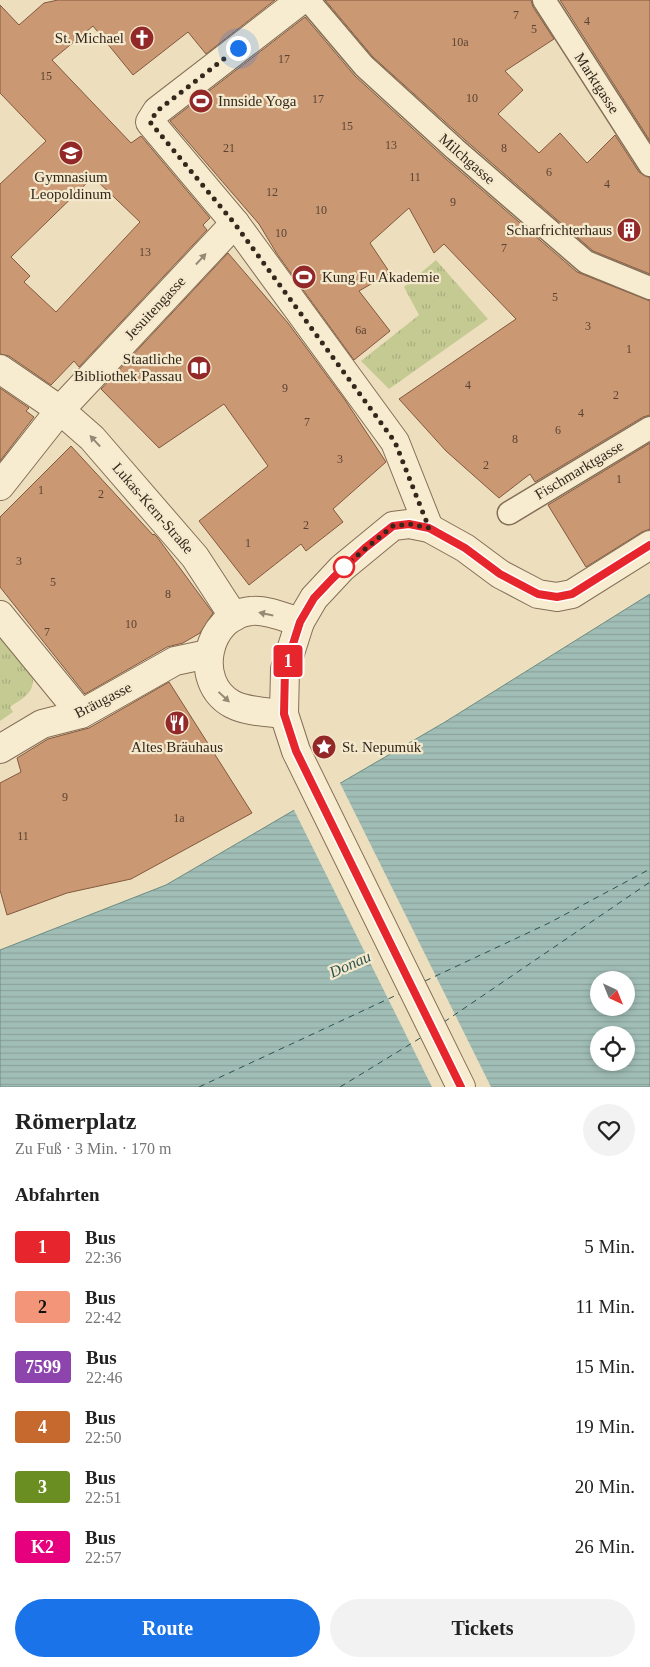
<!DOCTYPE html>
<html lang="de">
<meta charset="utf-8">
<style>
:root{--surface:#fff;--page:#f2f2f2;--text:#222;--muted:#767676;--accent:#1a73e8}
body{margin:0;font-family:"Times New Roman",serif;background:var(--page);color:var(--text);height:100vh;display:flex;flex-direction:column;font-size:19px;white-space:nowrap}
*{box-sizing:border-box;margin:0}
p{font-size:16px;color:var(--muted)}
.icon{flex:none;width:28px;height:28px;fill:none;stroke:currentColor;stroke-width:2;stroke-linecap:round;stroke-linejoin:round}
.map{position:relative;height:1087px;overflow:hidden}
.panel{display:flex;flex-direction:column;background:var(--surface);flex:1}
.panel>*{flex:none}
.badge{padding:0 10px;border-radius:4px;font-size:18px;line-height:32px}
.needle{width:32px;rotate:137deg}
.buttons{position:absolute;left:590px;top:971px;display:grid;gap:10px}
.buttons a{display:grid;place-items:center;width:45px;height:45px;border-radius:50%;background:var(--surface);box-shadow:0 2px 8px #0003;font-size:25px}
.you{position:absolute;width:25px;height:25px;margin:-12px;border:4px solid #fff;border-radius:50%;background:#1a73e8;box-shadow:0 0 0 8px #1a73e833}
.map>.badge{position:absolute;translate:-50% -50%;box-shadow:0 0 0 2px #fff}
h2{padding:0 15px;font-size:19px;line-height:45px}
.round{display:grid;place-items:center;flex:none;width:52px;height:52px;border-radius:26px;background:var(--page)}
.headline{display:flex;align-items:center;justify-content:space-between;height:85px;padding:0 15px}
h1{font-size:24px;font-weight:700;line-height:38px}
.primary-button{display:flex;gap:10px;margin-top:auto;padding:10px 15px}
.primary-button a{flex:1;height:58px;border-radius:30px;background:var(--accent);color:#fff;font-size:20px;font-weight:700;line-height:58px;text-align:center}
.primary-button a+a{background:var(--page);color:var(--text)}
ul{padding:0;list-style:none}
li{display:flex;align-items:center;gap:15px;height:60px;padding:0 15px}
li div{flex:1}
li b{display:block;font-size:19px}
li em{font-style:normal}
li .badge{min-width:55px;font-weight:700;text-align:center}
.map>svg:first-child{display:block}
</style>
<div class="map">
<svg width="650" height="1087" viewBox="0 0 650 1087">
<defs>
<pattern id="grass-tufts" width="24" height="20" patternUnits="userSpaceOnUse" patternTransform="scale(1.25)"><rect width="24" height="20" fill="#c4ca92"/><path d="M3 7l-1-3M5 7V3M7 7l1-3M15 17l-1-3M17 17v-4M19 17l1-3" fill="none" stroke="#a9ae7d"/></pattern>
<pattern id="water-rules" width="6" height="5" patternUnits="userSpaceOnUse" patternTransform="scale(1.25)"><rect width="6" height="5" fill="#a1beb6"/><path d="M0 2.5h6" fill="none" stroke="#8ba39c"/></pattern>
</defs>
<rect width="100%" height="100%" fill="#eddfbe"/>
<g fill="url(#grass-tufts)">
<path d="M436,260L488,319L389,389L361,361L419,315L404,287Z"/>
<path d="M0,636L33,677C34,694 23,698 10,707L13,712L0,721Z"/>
</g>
<path fill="url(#water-rules)" stroke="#698c83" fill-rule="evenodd" d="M650,594V1087H0V950L166,885L445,722ZM599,980H626V1008H599ZM599,1035H626V1062H599Z"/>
<path fill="#eddfbe" d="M339,781L491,1087H432L293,808Z"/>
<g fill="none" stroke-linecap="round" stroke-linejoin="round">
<g stroke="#2b5451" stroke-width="1" stroke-dasharray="6 5" stroke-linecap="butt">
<path d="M425,981L549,923L650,869"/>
<path d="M444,1022L650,882"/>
<path d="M199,1087L401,993"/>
<path d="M340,1087L422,1037"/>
</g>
</g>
<g fill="#cb9874" stroke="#83593d" fill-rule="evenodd">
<path d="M58,0H275L206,54L188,32L133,75L93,26L52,60L131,143L141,136L210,218L203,225L207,230L79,367L74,361L51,385L9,356L0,354V184L46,141L0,93V5L19,25L44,3ZM93,177L140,222L56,312L24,282L30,276L11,257Z"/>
<path d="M325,0H531L533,7L554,39L505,71L523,90L498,114L539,153L560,133L587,163L615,135L639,172L650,178V274L593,251L464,139L373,57Z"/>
<path d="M560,0H650V141Z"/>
<path d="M305,17L355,76L446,159L577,272L650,301V415L643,417L535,482L530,474L499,498L446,451L399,399L516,319L444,244L434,253L409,208L370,243L390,273L359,291L390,331L354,360L277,254L259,224L170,121Z"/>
<path d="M228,253L288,323L345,400L386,462L333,509L343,522L306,551L301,544L249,585L199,521L268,466L224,404L159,448L101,389Z"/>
<path d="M0,388L29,408L26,411L34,417L0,461Z"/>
<path d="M650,443V529L642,532L586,567L548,505Z"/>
<path d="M71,446L153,535L154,534L157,537L213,613L200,633L183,643L167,647L85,694L0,587V517Z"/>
<path d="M169,682L252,813L131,879L67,893L7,915L0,890V783L21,772L17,758L48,739L89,728Z"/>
</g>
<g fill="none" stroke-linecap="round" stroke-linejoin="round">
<defs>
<g id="pedestrian">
<path d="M308,0L364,66L455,149L586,262L650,288"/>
<path d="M544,0L650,165"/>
<path d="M509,513L650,428"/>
</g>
<g id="minor">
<path d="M301,0L157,111L150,122L235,223L395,442L429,528"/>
<path d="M0,369L60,410L92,438L195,557L234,617"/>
<path d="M0,486L60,410L235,223"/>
<path d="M0,615L81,714"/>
<path d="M284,714C268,712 247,712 232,704C192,682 207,615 251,611C266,609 286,618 300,622"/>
<path d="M0,749L42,724L81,714L175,661L208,654"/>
<path d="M461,1087L296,751L284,714L285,669L300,622L314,598L342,568L393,526L409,524L429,528L465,548L500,574L538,594L557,597L572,594L650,545"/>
</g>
</defs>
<use href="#pedestrian" stroke="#856f57" stroke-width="25"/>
<use href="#minor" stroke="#856f57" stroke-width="30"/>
<use href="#pedestrian" stroke="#f8ecd0" stroke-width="22"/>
<use href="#minor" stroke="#f8ecd0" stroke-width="28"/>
</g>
<defs><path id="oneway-solid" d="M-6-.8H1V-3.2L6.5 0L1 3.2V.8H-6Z" transform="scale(1.25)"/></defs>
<g fill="#968a76">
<use href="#oneway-solid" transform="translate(201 259) rotate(-47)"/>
<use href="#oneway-solid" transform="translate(95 441) rotate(-133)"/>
<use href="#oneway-solid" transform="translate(266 614) rotate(-168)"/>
<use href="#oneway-solid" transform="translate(224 697) rotate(43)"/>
</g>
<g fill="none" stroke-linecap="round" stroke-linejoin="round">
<defs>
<path id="line" d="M461,1087L296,751L284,714L285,669L300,622L314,598L333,578L365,548L393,526L409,524L429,528L465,548L500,574L538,594L557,597L572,594L650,545"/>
</defs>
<use href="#line" stroke="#fff" stroke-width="11"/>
<use href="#line" stroke="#e6252c" stroke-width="8"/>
<path stroke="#34271c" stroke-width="5" stroke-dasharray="0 9" d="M238,48L157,111L150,122L235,224L395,442L429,528L409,524L393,526L342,568L344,567"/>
</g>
<defs>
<symbol id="church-disc" viewBox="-11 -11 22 22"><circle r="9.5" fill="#932829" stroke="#f5e9cd"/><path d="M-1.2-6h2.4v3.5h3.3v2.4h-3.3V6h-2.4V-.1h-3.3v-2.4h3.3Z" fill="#fff"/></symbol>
<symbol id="stadium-disc" viewBox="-11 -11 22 22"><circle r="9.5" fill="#932829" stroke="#f5e9cd"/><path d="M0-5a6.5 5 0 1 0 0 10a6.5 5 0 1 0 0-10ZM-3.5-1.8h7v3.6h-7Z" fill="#fff"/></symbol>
<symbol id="school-disc" viewBox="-11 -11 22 22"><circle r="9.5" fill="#932829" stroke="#f5e9cd"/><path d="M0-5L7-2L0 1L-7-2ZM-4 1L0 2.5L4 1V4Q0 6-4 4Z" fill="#fff"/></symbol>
<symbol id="building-disc" viewBox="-11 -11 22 22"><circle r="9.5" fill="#932829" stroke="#f5e9cd"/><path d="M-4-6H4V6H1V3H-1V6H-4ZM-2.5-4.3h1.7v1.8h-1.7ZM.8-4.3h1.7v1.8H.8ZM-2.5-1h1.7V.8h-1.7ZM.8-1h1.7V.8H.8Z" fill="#fff"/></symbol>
<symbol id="library-disc" viewBox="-11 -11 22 22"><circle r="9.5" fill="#932829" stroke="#f5e9cd"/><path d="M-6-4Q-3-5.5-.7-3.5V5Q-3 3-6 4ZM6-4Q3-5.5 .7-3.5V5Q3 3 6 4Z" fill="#fff"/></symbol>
<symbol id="restaurant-disc" viewBox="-11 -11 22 22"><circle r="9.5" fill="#932829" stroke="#f5e9cd"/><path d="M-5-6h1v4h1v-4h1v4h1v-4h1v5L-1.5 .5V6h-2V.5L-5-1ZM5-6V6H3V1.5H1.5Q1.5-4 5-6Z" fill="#fff"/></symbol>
<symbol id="sight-disc" viewBox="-11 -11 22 22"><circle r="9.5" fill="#932829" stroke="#f5e9cd"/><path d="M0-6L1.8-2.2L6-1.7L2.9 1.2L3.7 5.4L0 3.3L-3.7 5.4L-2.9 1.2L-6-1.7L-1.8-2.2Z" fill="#fff"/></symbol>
</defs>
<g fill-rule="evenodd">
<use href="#church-disc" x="128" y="24" width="28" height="28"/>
<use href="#stadium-disc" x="187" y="87" width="28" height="28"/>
<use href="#school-disc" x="57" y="139" width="28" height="28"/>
<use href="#building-disc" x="615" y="216" width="28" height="28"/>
<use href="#stadium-disc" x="290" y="263" width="28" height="28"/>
<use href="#library-disc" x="185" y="354" width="28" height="28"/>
<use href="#restaurant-disc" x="163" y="709" width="28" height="28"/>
<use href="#sight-disc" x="310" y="733" width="28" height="28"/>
</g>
<circle fill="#fff" stroke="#e6252c" stroke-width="2.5" cx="344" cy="567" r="10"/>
<g text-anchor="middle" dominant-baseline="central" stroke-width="4.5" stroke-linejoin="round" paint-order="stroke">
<g font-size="12" fill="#5a4332">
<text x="516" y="15">7</text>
<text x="587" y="21">4</text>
<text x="534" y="29">5</text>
<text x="460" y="42">10a</text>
<text x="284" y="59">17</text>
<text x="46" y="76">15</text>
<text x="472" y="98">10</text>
<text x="318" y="99">17</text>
<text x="347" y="126">15</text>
<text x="391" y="145">13</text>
<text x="229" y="148">21</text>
<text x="504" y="148">8</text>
<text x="549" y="172">6</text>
<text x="415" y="177">11</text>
<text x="607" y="184">4</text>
<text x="272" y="192">12</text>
<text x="453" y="202">9</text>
<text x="321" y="210">10</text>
<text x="281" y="233">10</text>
<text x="504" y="248">7</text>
<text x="145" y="252">13</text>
<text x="555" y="297">5</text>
<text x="588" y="326">3</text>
<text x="361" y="330">6a</text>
<text x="629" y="349">1</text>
<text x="468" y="385">4</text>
<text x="285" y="388">9</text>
<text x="616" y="395">2</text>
<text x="581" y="413">4</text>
<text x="307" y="422">7</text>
<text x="558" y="430">6</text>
<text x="515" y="439">8</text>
<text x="340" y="459">3</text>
<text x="486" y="465">2</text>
<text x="619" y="479">1</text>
<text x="41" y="490">1</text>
<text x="101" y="494">2</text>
<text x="306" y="525">2</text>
<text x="248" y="543">1</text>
<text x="19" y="561">3</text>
<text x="53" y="582">5</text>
<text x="168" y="594">8</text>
<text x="131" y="624">10</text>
<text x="47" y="632">7</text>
<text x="65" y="797">9</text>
<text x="179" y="818">1a</text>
<text x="23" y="836">11</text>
</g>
<g font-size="15" fill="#34271c" stroke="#f5e9cd" text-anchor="end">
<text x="124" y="38">St. Michael</text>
<text x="218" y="101" text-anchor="start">Innside Yoga</text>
<text x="71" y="177" text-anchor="middle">Gymnasium<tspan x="71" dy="17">Leopoldinum</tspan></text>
<text x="612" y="230">Scharfrichterhaus</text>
<text x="322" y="277" text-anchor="start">Kung Fu Akademie</text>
<text x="182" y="359">Staatliche<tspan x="182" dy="17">Bibliothek Passau</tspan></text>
<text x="177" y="747" text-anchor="middle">Altes Bräuhaus</text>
<text x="342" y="747" text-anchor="start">St. Nepumuk</text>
</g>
<g font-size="15" fill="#34271c" stroke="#f5e9cd">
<text transform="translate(597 83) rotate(57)">Marktgasse</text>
<text transform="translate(467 159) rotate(41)">Milchgasse</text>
<text transform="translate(155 308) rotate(-47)">Jesuitengasse</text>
<text transform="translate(579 470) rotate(-31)">Fischmarktgasse</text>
<text transform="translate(153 508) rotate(49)">Lukas-Kern-Straße</text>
<text transform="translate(103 700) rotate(-27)">Bräugasse</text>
</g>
<g font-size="16" font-style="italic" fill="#2b5451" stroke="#f5e9cd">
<text transform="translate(350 964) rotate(-24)">Donau</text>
</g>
</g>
</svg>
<div class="buttons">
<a><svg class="needle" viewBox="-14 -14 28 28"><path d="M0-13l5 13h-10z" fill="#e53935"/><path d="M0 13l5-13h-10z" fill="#767676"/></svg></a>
<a><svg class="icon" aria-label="locate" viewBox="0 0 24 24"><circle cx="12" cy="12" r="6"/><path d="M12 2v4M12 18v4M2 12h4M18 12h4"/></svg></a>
</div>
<div class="you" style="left:238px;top:48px"></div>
<b class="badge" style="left:288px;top:661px;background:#e6252c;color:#fff">1</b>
</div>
<section class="panel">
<div class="headline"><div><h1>Römerplatz</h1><p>Zu Fuß · 3 Min. · 170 m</p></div><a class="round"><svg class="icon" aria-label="heart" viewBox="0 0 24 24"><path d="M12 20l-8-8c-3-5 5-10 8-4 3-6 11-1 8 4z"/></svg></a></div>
<h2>Abfahrten</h2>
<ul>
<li><span class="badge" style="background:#e6252c;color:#fff">1</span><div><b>Bus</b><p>22:36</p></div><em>5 Min.</em></li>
<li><span class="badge" style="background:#f29579;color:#111">2</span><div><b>Bus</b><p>22:42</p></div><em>11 Min.</em></li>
<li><span class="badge" style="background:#8e44ad;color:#fff">7599</span><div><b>Bus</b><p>22:46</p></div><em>15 Min.</em></li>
<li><span class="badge" style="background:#c6692e;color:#fff">4</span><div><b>Bus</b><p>22:50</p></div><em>19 Min.</em></li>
<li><span class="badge" style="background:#6b8e23;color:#fff">3</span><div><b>Bus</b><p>22:51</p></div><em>20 Min.</em></li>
<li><span class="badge" style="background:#e6007e;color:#fff">K2</span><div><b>Bus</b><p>22:57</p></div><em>26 Min.</em></li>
</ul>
<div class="primary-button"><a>Route</a><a>Tickets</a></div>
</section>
